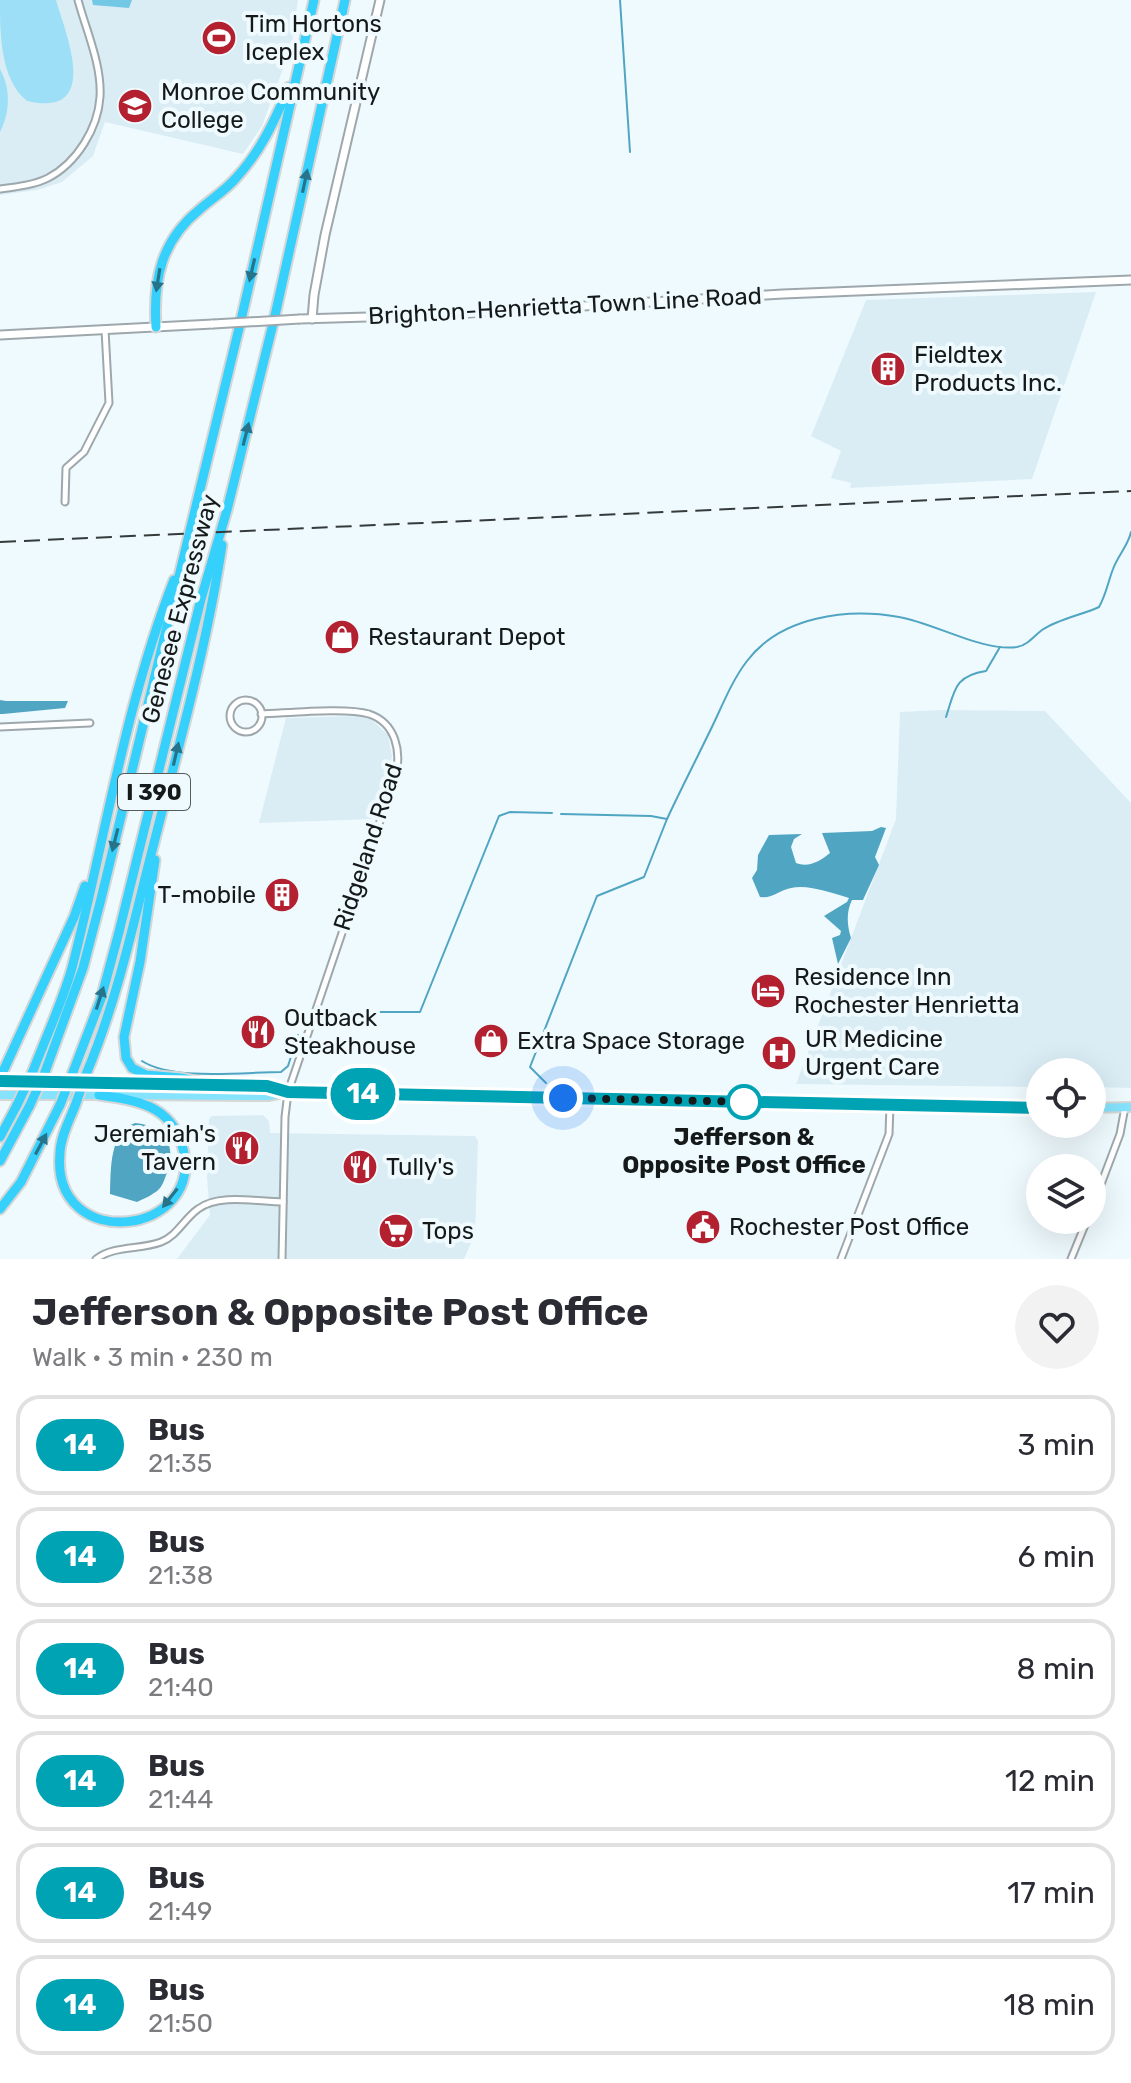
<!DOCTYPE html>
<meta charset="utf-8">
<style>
:root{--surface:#fff;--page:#f2f2f3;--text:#2b2b33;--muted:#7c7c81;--line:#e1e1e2}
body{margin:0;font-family:Rubik,sans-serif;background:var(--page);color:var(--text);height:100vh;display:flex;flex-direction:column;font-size:30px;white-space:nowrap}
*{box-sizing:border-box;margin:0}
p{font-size:26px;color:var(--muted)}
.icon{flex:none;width:44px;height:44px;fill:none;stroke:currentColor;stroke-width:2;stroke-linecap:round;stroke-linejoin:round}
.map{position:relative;height:1259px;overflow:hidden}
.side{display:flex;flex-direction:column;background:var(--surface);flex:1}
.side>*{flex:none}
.badge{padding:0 16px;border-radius:26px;font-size:28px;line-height:52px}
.controls{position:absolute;left:1026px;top:1058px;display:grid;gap:16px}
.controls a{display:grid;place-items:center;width:80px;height:80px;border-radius:50%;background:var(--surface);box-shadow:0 8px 32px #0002;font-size:40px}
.you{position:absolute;width:40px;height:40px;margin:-20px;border:6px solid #fff;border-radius:50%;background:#1a73e8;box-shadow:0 0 0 12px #1a73e833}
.map>.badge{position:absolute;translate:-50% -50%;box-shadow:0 0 0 4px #fff}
.round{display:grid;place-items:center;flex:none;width:84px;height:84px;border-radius:42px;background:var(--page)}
.summary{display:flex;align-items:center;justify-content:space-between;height:136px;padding:0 32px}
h1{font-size:38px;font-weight:700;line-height:60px}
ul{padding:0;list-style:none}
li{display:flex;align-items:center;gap:24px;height:100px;margin:0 16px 12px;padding:0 16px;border:4px solid var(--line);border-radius:24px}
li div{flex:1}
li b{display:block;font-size:30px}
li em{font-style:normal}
li .badge{min-width:88px;font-weight:700;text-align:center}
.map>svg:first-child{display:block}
</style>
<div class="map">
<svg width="1131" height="1259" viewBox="0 0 1131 1259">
<rect width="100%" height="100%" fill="#effafe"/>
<g fill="#daedf4">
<path d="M0,0H298L292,44L262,126L243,154L105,122L93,156L62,182L37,190L0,195Z"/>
<path d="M1096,292L1032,479L850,488L851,483L831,478L841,451L811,436L866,300Z"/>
<path d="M941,710L1045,711L1131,803V1088L1092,1087V1072H1040V1087L796,1084L896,819L900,712Z"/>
<path d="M357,716L371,719L388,735L392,756L384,794L374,819L259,823L286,718Z"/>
<path d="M263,1115L269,1121L270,1133L475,1136L478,1141L475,1234L464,1259H177L210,1215L207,1178L209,1119L212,1116Z"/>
</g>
<g fill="#9cdff7">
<path d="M0,0H56C66,35 102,118 27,101C0,79 0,33 0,0Z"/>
<path d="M0,69C11,89 10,112 0,132Z"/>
</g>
<path fill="#73c8e6" d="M92,0H132L129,8L93,5Z"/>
<g fill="#50a5c2">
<path d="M0,700L6,701H68L65,708L3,714H0Z"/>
<path d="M881,827L886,828L875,857L879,865L863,900H852C846,912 847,925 851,938L838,964L832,938L840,935L841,931L824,916L847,902L849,898C832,893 808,884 791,888C779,890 773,899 760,897L752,878L757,870L758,855L769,835L802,834L794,839L791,847L796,863C809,868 820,861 830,853L822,833L872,831Z"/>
<path d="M135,1123C168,1126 178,1149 165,1178C163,1184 160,1190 154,1193C149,1197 142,1199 137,1202L110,1194C111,1170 109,1132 135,1123Z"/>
</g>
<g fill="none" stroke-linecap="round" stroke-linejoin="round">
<g stroke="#50a5c2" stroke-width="2">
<path d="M620,0L630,152"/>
<path d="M946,717C955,690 954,676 986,671L1000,647"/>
<path d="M667,819C680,791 694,764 707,737C720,712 730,683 747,661C781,616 847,608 899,617C934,623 983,652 1017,647C1028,645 1034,636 1042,630C1058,619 1082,615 1099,607C1106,595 1108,582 1113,569C1118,555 1128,546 1131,532"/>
<path d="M330,1012H420L499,816L510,812L552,813"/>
<path d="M142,1061C173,1081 244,1072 281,1072L288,1066L298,1035"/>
<path d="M546,1083L530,1067L597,896L644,877L667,819L651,816L561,814"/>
</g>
<defs>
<g id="street">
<path d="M0,189C16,187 34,185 48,178C77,163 98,128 100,97C102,65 86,30 78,0"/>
<path d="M65,502L66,468L84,452L109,403L105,330"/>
<circle cx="246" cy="716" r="16"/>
<path d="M261,714C288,713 346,707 369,714C396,723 402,752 395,777L288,1092L285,1117L282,1259"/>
<path d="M0,727L90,723"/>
<path d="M1092,1208L1120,1134L1125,1107"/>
<path d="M96,1259C115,1245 140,1250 161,1242C177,1236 184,1219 198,1209C219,1193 258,1202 283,1202"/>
<path d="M841,1259L889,1134L890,1105"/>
<path d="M1071,1259L1087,1220"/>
</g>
<g id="secondary">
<path d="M300,319L435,315L783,294L1131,280"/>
<path d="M312,319L314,295L325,235L380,0"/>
<path d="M0,335L213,324"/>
</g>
<g id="primary">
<path d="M0,1081L267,1086L283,1091"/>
<path d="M0,1095H104"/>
<path d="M117,1095L268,1096L288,1092L1040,1108"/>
<path d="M1092,1108L1131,1107"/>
</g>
<g id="highway">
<path d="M156,327C153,280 161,241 199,210C211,199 225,191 236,178C261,151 275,120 289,87"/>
<path d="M155,860L140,962L124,1037L126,1058L132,1068L146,1075L181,1078L209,1084"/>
<path d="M33,1071C46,1037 62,1003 72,968C105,839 125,705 174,580"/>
<path d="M45,1072L83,968L101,899L241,320L314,0"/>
<path d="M73,1072L101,999L119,932L201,599L227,510L274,320L345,0"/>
<path d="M87,1072C118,998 134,920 154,843C179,745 207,645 222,545"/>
<path d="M0,1078L74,917L85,886"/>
<path d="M75,1106C69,1121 61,1136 60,1152C50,1256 209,1236 182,1145C170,1105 136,1100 99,1095"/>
<path d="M0,1137L17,1105"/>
<path d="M0,1161L30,1105"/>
<path d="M0,1209L21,1182L60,1105"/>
</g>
</defs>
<use href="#street" stroke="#9ea8ac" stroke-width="9"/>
<use href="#secondary" stroke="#9ea8ac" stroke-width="11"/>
<use href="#primary" stroke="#d5d6d6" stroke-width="12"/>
<use href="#highway" stroke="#d5d6d6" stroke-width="13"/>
<use href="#street" stroke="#fff" stroke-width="5"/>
<use href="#secondary" stroke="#fff" stroke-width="7"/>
<use href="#primary" stroke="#86e3fd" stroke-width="8"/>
<use href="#highway" stroke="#35d0fc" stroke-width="9"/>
<path stroke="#353a3b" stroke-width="2" stroke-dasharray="16 8" stroke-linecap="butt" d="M0,542L1131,491"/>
<defs>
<path id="secondary-bridge" d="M213,324L300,319"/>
<g id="highway-bridge">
<path d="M17,1105L33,1071"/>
<path d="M30,1105L45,1072"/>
<path d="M60,1105L73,1072"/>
<path d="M75,1106L87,1072"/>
</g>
</defs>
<use href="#secondary-bridge" stroke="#9ea8ac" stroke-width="11" stroke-linecap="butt"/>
<use href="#highway-bridge" stroke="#d5d6d6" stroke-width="13" stroke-linecap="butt"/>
<use href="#secondary-bridge" stroke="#fff" stroke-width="7"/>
<use href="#highway-bridge" stroke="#35d0fc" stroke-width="9"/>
</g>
<defs><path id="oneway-solid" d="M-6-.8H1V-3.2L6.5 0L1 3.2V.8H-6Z" transform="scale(2)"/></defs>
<g fill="#25748b">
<use href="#oneway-solid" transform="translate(305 181) rotate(-78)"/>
<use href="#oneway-solid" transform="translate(252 270) rotate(103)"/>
<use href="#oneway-solid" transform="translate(158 280) rotate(99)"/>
<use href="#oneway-solid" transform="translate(246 434) rotate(-76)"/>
<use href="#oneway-solid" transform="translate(176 754) rotate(-77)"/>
<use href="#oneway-solid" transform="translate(115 840) rotate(104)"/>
<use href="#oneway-solid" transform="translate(100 998) rotate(-72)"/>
<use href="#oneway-solid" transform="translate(41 1144) rotate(-62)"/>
<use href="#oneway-solid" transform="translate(170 1198) rotate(128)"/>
</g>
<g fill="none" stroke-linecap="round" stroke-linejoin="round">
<defs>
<path id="line" d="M0,1081L267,1086L288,1092L1040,1108"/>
</defs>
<use href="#line" stroke="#fff" stroke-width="18"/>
<use href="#line" stroke="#00a3b4" stroke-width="12"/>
<path stroke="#15191a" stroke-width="8" stroke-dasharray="0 14.4" d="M563,1098L753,1102H744"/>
</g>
<defs>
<symbol id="stadium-disc" viewBox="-11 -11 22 22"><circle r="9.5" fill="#b32131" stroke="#effafe"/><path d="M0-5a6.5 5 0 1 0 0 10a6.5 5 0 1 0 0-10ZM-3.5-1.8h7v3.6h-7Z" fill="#fff"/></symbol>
<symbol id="university-disc" viewBox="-11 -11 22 22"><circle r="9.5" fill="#b32131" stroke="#effafe"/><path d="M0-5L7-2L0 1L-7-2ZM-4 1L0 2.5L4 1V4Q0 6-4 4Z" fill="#fff"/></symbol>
<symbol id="building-disc" viewBox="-11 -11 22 22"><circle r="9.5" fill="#b32131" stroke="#effafe"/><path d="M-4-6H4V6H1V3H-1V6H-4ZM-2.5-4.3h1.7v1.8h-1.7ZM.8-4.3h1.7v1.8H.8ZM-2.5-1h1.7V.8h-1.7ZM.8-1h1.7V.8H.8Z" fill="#fff"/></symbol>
<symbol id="shop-disc" viewBox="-11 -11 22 22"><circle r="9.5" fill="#b32131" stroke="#effafe"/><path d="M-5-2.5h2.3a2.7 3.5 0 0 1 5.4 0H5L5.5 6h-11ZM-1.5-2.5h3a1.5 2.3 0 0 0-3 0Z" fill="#fff"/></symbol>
<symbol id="hotel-disc" viewBox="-11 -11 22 22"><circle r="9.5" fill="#b32131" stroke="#effafe"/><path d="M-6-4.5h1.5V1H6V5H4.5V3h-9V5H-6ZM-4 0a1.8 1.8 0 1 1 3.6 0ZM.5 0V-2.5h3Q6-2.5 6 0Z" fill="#fff"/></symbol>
<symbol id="restaurant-disc" viewBox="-11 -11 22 22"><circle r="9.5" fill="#b32131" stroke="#effafe"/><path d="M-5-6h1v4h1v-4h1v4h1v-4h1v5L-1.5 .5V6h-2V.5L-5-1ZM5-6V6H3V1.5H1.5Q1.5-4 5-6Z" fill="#fff"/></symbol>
<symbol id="hospital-disc" viewBox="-11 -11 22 22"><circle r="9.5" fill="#b32131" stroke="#effafe"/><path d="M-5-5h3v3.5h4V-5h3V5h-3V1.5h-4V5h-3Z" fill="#fff"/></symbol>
<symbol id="civic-disc" viewBox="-11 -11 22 22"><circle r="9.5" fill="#b32131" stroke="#effafe"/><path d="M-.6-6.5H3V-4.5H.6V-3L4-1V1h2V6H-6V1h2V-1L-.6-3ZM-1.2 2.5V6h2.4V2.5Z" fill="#fff"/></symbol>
<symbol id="supermarket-disc" viewBox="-11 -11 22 22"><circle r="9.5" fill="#b32131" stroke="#effafe"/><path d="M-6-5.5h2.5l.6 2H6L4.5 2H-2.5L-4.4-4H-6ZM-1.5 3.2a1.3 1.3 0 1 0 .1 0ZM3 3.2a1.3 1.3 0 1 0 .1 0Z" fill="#fff"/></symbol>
</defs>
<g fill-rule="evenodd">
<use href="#stadium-disc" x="199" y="18" width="40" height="40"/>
<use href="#university-disc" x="115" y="86" width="40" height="40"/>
<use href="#building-disc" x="868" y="349" width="40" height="40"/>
<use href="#shop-disc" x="322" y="617" width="40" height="40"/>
<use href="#building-disc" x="262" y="875" width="40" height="40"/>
<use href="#hotel-disc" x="748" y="971" width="40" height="40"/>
<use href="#restaurant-disc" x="238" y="1012" width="40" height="40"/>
<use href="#shop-disc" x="471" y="1021" width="40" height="40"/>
<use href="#hospital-disc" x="759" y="1033" width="40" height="40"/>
<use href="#restaurant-disc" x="222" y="1128" width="40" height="40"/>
<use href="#restaurant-disc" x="340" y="1147" width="40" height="40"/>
<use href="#civic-disc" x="683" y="1207" width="40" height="40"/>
<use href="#supermarket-disc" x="376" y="1211" width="40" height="40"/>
</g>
<circle fill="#fff" stroke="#00a3b4" stroke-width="4" cx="744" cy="1102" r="16"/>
<g text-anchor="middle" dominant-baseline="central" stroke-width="8" stroke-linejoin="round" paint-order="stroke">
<rect fill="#effafe" stroke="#565c5e" stroke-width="2" x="118" y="774" width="72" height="36" rx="6"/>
<g font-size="22" font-weight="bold" fill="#15191a">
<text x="154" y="792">I 390</text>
</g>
<g font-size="24" fill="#15191a" stroke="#effafe" text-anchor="start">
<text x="245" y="24">Tim Hortons<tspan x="245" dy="28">Iceplex</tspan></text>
<text x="161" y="92">Monroe Community<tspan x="161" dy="28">College</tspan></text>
<text x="914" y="355">Fieldtex<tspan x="914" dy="28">Products Inc.</tspan></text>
<text x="368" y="637">Restaurant Depot</text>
<text x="256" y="895" text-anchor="end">T-mobile</text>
<text x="794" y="977">Residence Inn<tspan x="794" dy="28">Rochester Henrietta</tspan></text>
<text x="284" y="1018">Outback<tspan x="284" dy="28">Steakhouse</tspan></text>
<text x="805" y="1039">UR Medicine<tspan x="805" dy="28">Urgent Care</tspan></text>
<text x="517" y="1041">Extra Space Storage</text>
<text x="216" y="1134" text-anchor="end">Jeremiah's<tspan x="216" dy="28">Tavern</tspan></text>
<text x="386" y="1167">Tully's</text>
<text x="729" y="1227">Rochester Post Office</text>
<text x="422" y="1231">Tops</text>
</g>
<g font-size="24" fill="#15191a" stroke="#effafe">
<text transform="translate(565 306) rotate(-3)">Brighton-Henrietta Town Line Road</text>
<text transform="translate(180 609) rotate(-75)">Genesee Expressway</text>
<text transform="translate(368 847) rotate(-72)">Ridgeland Road</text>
</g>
<g font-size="24" font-weight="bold" fill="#15191a" stroke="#effafe">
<text x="744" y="1137">Jefferson &amp;<tspan x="744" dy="28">Opposite Post Office</tspan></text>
</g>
</g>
</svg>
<div class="controls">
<a><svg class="icon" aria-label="locate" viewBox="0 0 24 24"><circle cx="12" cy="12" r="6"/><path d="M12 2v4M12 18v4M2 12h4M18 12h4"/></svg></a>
<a><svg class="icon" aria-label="layers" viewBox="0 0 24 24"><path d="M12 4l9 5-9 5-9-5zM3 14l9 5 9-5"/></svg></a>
</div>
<div class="you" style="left:563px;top:1098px"></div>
<b class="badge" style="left:363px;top:1094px;background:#00a3b4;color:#fff">14</b>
</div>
<section class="side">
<div class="summary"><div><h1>Jefferson &amp; Opposite Post Office</h1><p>Walk · 3 min · 230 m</p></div><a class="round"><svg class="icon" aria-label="heart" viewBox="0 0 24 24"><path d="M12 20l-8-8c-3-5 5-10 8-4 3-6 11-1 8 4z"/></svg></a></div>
<ul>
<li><span class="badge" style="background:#00a3b4;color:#fff">14</span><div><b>Bus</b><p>21:35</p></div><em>3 min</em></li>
<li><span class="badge" style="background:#00a3b4;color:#fff">14</span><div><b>Bus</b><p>21:38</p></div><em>6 min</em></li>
<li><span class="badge" style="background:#00a3b4;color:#fff">14</span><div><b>Bus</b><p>21:40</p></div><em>8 min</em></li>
<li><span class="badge" style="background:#00a3b4;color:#fff">14</span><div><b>Bus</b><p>21:44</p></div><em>12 min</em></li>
<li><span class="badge" style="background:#00a3b4;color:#fff">14</span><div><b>Bus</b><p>21:49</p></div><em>17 min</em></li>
<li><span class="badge" style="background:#00a3b4;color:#fff">14</span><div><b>Bus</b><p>21:50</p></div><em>18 min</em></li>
</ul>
</section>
